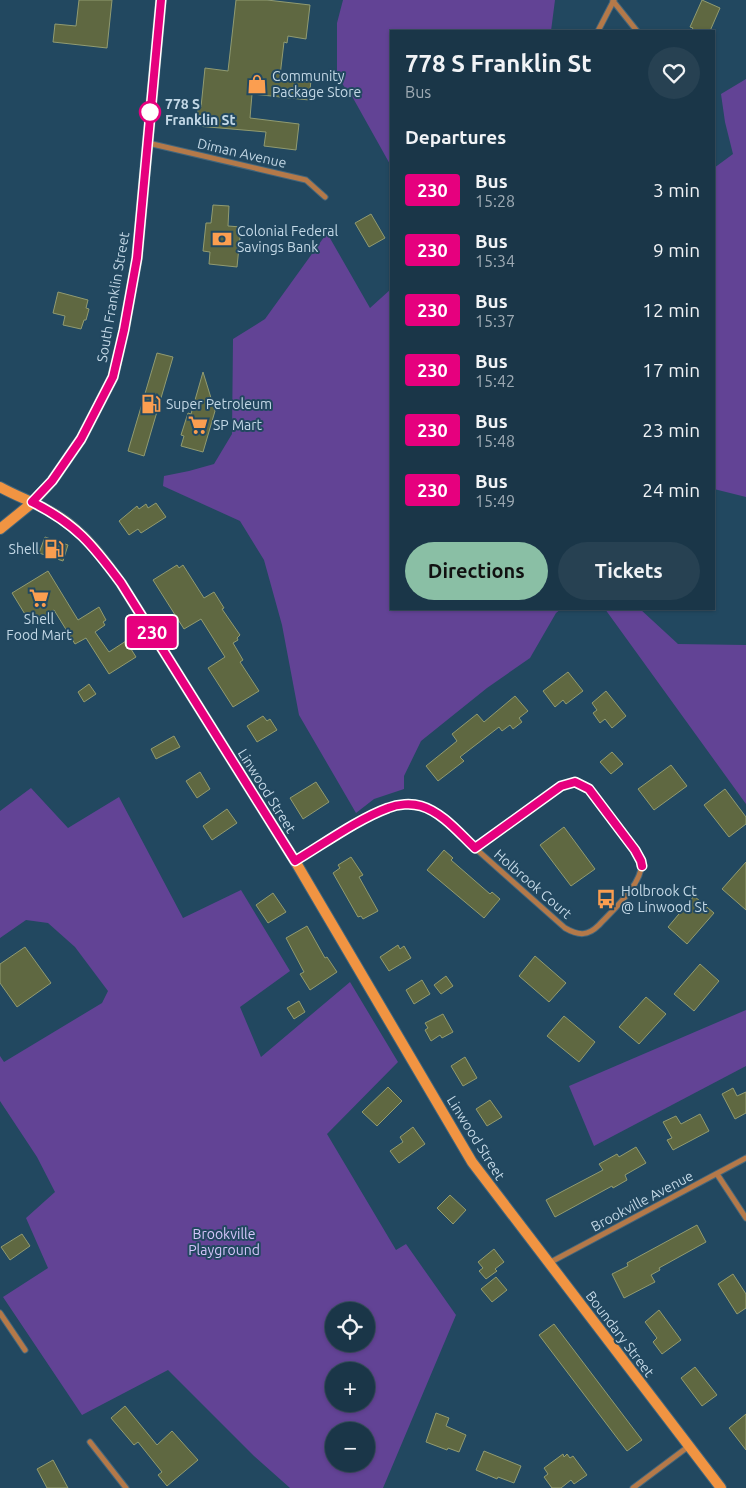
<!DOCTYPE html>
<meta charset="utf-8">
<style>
:root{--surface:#1a3648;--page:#274152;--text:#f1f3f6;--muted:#9fabb4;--line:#385060;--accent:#8abfa5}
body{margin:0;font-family:Ubuntu,sans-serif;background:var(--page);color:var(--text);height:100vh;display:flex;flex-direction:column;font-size:19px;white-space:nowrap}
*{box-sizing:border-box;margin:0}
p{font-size:16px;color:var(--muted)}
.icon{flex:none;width:28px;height:28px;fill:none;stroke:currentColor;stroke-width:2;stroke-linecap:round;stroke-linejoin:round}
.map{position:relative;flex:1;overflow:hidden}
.details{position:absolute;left:390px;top:30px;width:325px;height:580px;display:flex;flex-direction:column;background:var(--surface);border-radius:0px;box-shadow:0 1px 4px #0004,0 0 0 1px var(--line)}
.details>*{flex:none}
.badge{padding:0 10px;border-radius:4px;font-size:18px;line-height:32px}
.controls{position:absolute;left:325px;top:1302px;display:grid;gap:10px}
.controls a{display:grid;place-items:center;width:50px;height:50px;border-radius:50%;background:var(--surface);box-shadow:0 1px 4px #0004,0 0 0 1px var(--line);font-size:25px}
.map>.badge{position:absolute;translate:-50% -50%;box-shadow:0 0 0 2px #fff}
h2{padding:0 15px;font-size:19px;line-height:45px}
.round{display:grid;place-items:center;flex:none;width:52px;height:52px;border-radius:26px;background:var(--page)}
.overview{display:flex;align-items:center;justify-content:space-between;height:85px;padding:0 15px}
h1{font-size:24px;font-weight:700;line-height:38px}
.button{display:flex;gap:10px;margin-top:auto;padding:10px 15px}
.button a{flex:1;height:58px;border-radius:30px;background:var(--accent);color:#111;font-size:20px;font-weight:700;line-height:58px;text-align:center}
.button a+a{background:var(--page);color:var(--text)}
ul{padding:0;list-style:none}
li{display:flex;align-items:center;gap:15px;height:60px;padding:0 15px}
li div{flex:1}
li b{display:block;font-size:19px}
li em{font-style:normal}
li .badge{min-width:55px;font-weight:700;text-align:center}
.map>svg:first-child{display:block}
</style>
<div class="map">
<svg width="746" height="1488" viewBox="0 0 746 1488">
<rect width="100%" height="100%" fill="#224860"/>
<g fill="#624395" fill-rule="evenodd">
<path d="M343,0H555L551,31H391V166L353,98L337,77V23Z"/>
<path d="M746,79V497L714,489V168L733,154L725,122L721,94Z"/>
<path d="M327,233L370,308L391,289V609H561L556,613L530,658L487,688L421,741L404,776V789L374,799L356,813L299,715L282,625L264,560L240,521L163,486L164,476L189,471L214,464L232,434L233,339L265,319Z"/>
<path d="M605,609H640L678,644L746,645V804Z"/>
<path d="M31,788L68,828L119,797L183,918L241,890L290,971L240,1007L261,1057L350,982L398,1062L327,1134L396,1250L406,1244L456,1315L383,1488H290L254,1456L168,1370L82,1415L3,1297L48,1268L26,1218L55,1192L37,1157L0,1101V1056L4,1062L102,1003L108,991L75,947L48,923L26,920L0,938V811ZM334,1311H366V1344H334ZM334,1371H366V1404H334ZM334,1431H366V1464H334Z"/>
<path d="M746,1010V1066L594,1146L569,1086Z"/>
</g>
<g fill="#5f6841" stroke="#919b71">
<path d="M79,0H112L107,48L53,42L55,24L76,26Z"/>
<path d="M236,0H267L310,5L306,39L288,36L287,43L284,42L280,76L311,80L309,100L252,94L250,118L299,124L296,150L264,146L266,132L197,126L198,106L201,107L205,68L228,71Z"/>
<path d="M702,0L720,8L710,31H691L693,28L690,27Z"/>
<path d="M213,205L229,206L228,226L241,227L237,267L209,264L210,252L203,251L206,223H211Z"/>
<path d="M371,214L385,238L369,247L355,223Z"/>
<path d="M58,292L88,300L86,308L89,309L86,320H84L81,329L63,325L65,316L53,313Z"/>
<path d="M157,353L173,357L144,456L128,451Z"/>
<path d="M203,372L215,411L203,452L181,446L184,436L181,435L188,413L191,414Z"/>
<path d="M156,503L166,517L141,533L138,529L129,535L119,521L137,506L139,509L146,504L148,508Z"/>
<path d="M45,537L68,545L63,561L39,553Z"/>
<path d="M177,565L179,568L183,565L204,598L214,592L224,608L222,609L240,635L237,638L238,640L233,643L243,660L240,662L259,691L233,707L208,668L225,657L201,619L184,629L153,580Z"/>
<path d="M48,571L78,620L99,607L106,620L103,622L105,625L95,632L109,652L126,641L136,657L109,674L86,638L75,644L54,610L31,624L12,593Z"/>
<path d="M568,672L583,691L566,704L563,700L555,707L543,691Z"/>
<path d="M89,684L96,694L84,702L78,692Z"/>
<path d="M606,691L626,716L612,728L605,719L600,723L593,713L597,710L592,703Z"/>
<path d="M515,696L528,711L519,718L522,722L513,729L510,725L502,731L499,727L460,757L464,761L438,781L426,766L457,741L452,734L477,714L484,722Z"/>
<path d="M263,716L267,721L270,719L277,730L257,742L247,726Z"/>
<path d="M174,736L180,747L156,759L151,749Z"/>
<path d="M612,752L623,764L611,774L600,762Z"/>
<path d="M671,765L687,786L654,810L638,789Z"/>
<path d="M200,772L210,789L197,798L186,781Z"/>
<path d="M316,782L329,802L303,819L290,798Z"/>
<path d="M725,789L746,817V824L729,837L704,805Z"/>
<path d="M227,809L237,823L212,840L203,826Z"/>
<path d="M564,827L595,869L571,886L540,845Z"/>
<path d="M444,850L453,858L451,860L490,894L492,892L500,899L484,918L427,870Z"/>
<path d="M351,857L363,875L359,877L378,911L363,919L361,916L358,917L333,873L340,868L338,865Z"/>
<path d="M746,862V910L722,889Z"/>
<path d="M273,893L286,912L268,923L256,905Z"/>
<path d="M694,896L714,913L687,944L668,927Z"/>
<path d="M307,926L325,958L327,957L337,972L310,990L300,974L304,972L286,938Z"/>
<path d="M398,945L400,949L404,946L411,958L389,971L380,957Z"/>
<path d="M25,947L51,983L17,1007L0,983V964Z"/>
<path d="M535,956L566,983L549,1002L519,976Z"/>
<path d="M700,964L719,981L694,1011L674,994Z"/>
<path d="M446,976L453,986L441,994L434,985Z"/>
<path d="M422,980L430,994L414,1004L406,990Z"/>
<path d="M646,997L666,1014L639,1044L619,1027Z"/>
<path d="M299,1001L305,1012L294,1019L287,1008Z"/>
<path d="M443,1014L453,1032L442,1038L440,1035L431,1041L425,1030L428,1028L425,1023Z"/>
<path d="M564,1016L595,1042L579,1062L547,1036Z"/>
<path d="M465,1057L477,1078L463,1086L451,1066Z"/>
<path d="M388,1087L402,1101L377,1126L362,1112Z"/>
<path d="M733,1088L737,1096L746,1092V1113L735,1119L722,1094Z"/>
<path d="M490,1100L502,1117L487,1126L476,1109Z"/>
<path d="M700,1114L709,1131L673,1150L667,1140L672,1138L663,1122L676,1116L681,1124Z"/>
<path d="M413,1127L425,1144L399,1163L390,1151L403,1142L400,1137Z"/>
<path d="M636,1147L646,1163L625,1175L627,1180L613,1188L612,1186L555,1217L546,1200L603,1170L599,1164L617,1154L619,1157Z"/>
<path d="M450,1195L466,1210L453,1224L437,1208Z"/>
<path d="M697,1225L706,1242L659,1268L660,1270L651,1275L655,1282L624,1298L612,1274L628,1266L627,1263Z"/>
<path d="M22,1234L30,1246L10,1260L1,1247Z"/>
<path d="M494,1249L504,1262L495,1269L497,1271L486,1279L479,1271L483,1268L478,1262Z"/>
<path d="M733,1274L746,1294V1308L737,1314L718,1284Z"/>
<path d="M496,1277L507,1290L492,1302L481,1289Z"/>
<path d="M659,1310L681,1340L662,1354L653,1342L657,1338L645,1322Z"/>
<path d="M554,1324L642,1440L627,1451L539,1335Z"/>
<path d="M695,1367L717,1395L702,1406L681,1378Z"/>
<path d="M125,1406L157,1445L172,1431L198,1460L167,1486L158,1475L162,1472L138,1442L134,1445L111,1418Z"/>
<path d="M436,1413L449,1418L446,1426L466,1435L459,1452L448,1448L447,1450L426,1442Z"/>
<path d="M746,1414V1450L729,1428Z"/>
<path d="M484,1451L521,1466L514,1483L498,1477L497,1479L476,1470Z"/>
<path d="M563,1454L564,1457L567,1454L570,1458L573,1456L587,1475L574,1484L571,1480L561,1488H552L544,1477L548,1474L544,1468Z"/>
<path d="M53,1460L68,1488H47L37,1469Z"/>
</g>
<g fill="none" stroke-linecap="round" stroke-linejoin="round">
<defs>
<g id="minor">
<path d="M613,1L637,31"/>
<path d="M598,31L614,0"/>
<path d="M148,143L306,180L325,197"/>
<path d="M295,861L372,815L389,807L409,804L423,807L439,816L565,928C579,936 588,936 599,925C612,911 646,881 641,860C640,857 637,853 635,850L589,789L575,782L561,786L475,849"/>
<path d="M717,1174L746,1218"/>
<path d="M549,1263L746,1158"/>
<path d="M0,1313L25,1350"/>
<path d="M90,1442L126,1488"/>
<path d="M633,1488L689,1446"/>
</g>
<g id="secondary">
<path d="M0,487C18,497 39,504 56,515C84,532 102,557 121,583L295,861L472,1162L721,1488"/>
<path d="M0,529L32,503L52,481L81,439L113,377L124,330L137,258L161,0"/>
</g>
</defs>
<use href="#minor" stroke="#42657b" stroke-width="7"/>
<use href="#secondary" stroke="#42657b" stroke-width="12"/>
<use href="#minor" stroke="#b47949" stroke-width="5"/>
<use href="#secondary" stroke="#f19442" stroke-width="10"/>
</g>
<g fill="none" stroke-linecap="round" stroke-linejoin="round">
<defs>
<path id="line" d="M161,0L137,258L124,330L113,377L81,439L52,481L32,502C76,524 92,544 121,583L295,861C322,845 358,819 388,808C398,804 411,803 421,806C442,812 460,834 475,848L561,786L575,782L589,789L635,850L641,861L642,866"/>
</defs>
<use href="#line" stroke="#fff" stroke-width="11"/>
<use href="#line" stroke="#e6007e" stroke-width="8"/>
</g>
<defs>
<symbol id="shop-bare" viewBox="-9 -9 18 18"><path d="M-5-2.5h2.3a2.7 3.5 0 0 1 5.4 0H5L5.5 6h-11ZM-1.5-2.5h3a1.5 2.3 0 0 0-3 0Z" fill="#fb9e50" stroke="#224860" stroke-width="2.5" paint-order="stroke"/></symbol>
<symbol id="bank-bare" viewBox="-9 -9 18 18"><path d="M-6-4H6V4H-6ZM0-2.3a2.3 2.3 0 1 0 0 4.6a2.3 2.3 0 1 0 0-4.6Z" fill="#fb9e50" stroke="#224860" stroke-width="2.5" paint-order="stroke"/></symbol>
<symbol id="fuel-bare" viewBox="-9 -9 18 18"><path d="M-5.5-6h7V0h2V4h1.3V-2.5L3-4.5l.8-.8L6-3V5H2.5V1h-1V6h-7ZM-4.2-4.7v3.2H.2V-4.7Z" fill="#fb9e50" stroke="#224860" stroke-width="2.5" paint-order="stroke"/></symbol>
<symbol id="supermarket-bare" viewBox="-9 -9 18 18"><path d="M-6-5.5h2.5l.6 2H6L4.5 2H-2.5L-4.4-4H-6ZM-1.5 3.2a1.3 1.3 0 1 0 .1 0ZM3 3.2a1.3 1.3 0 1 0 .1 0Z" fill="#fb9e50" stroke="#224860" stroke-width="2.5" paint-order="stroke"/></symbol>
<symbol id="bus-bare" viewBox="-9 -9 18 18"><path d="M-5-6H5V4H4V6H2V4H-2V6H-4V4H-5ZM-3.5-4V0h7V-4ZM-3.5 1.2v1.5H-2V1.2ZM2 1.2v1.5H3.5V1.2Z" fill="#fb9e50" stroke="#224860" stroke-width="2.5" paint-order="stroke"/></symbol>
</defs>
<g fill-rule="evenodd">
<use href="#shop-bare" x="243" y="70" width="28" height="28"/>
<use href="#bank-bare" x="208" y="225" width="28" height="28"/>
<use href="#fuel-bare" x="137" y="390" width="28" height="28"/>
<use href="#supermarket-bare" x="184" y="411" width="28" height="28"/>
<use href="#fuel-bare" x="40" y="535" width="28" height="28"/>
<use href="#supermarket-bare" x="25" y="584" width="28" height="28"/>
<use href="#bus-bare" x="592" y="885" width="28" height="28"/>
</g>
<circle fill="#fff" stroke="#e6007e" stroke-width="2.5" cx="150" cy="112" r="10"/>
<g text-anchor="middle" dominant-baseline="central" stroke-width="4" stroke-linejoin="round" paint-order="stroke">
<g font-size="14" fill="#c3d8e6" stroke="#224860" text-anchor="start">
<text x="272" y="76">Community<tspan x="272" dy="16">Package Store</tspan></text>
<text x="237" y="231">Colonial Federal<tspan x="237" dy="16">Savings Bank</tspan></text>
<text x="166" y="404">Super Petroleum</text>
<text x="213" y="425">SP Mart</text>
<text x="39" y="549" text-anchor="end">Shell</text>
<text x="39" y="619" text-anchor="middle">Shell<tspan x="39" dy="16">Food Mart</tspan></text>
<text x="621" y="891">Holbrook Ct<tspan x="621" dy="16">@ Linwood St</tspan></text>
</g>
<g font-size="14" font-weight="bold" fill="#c3d8e6" stroke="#224860" text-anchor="start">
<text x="165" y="104">778 S<tspan x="165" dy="16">Franklin St</tspan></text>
</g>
<g font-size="14" fill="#c3d8e6" stroke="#224860">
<text transform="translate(242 153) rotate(13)">Diman Avenue</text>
<text transform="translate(113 297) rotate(-80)">South Franklin Street</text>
<text transform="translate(267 791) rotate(58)">Linwood Street</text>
<text transform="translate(533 884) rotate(41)">Holbrook Court</text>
<text transform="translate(476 1138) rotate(58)">Linwood Street</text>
<text transform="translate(642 1201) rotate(-28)">Brookville Avenue</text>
<text transform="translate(620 1334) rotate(53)">Boundary Street</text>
</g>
<g font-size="14" fill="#d6c6fb" stroke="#224860">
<text x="224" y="1234">Brookville<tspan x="224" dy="16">Playground</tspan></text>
</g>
</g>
</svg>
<div class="controls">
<a><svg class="icon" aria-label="locate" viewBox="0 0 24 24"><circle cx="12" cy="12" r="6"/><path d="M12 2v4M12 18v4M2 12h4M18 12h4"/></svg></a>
<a>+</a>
<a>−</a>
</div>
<b class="badge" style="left:152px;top:632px;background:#e6007e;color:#fff">230</b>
<section class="details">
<div class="overview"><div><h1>778 S Franklin St</h1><p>Bus</p></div><a class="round"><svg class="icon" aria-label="heart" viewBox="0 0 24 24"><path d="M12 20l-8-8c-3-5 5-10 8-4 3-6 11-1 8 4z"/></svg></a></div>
<h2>Departures</h2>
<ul>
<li><span class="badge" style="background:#e6007e;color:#fff">230</span><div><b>Bus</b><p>15:28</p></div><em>3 min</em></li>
<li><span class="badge" style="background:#e6007e;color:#fff">230</span><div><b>Bus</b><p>15:34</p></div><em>9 min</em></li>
<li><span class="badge" style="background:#e6007e;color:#fff">230</span><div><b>Bus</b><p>15:37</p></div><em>12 min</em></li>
<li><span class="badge" style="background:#e6007e;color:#fff">230</span><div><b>Bus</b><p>15:42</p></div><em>17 min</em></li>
<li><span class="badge" style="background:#e6007e;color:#fff">230</span><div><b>Bus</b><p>15:48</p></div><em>23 min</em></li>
<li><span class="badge" style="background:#e6007e;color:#fff">230</span><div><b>Bus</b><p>15:49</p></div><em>24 min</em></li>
</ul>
<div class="button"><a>Directions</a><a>Tickets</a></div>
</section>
</div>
